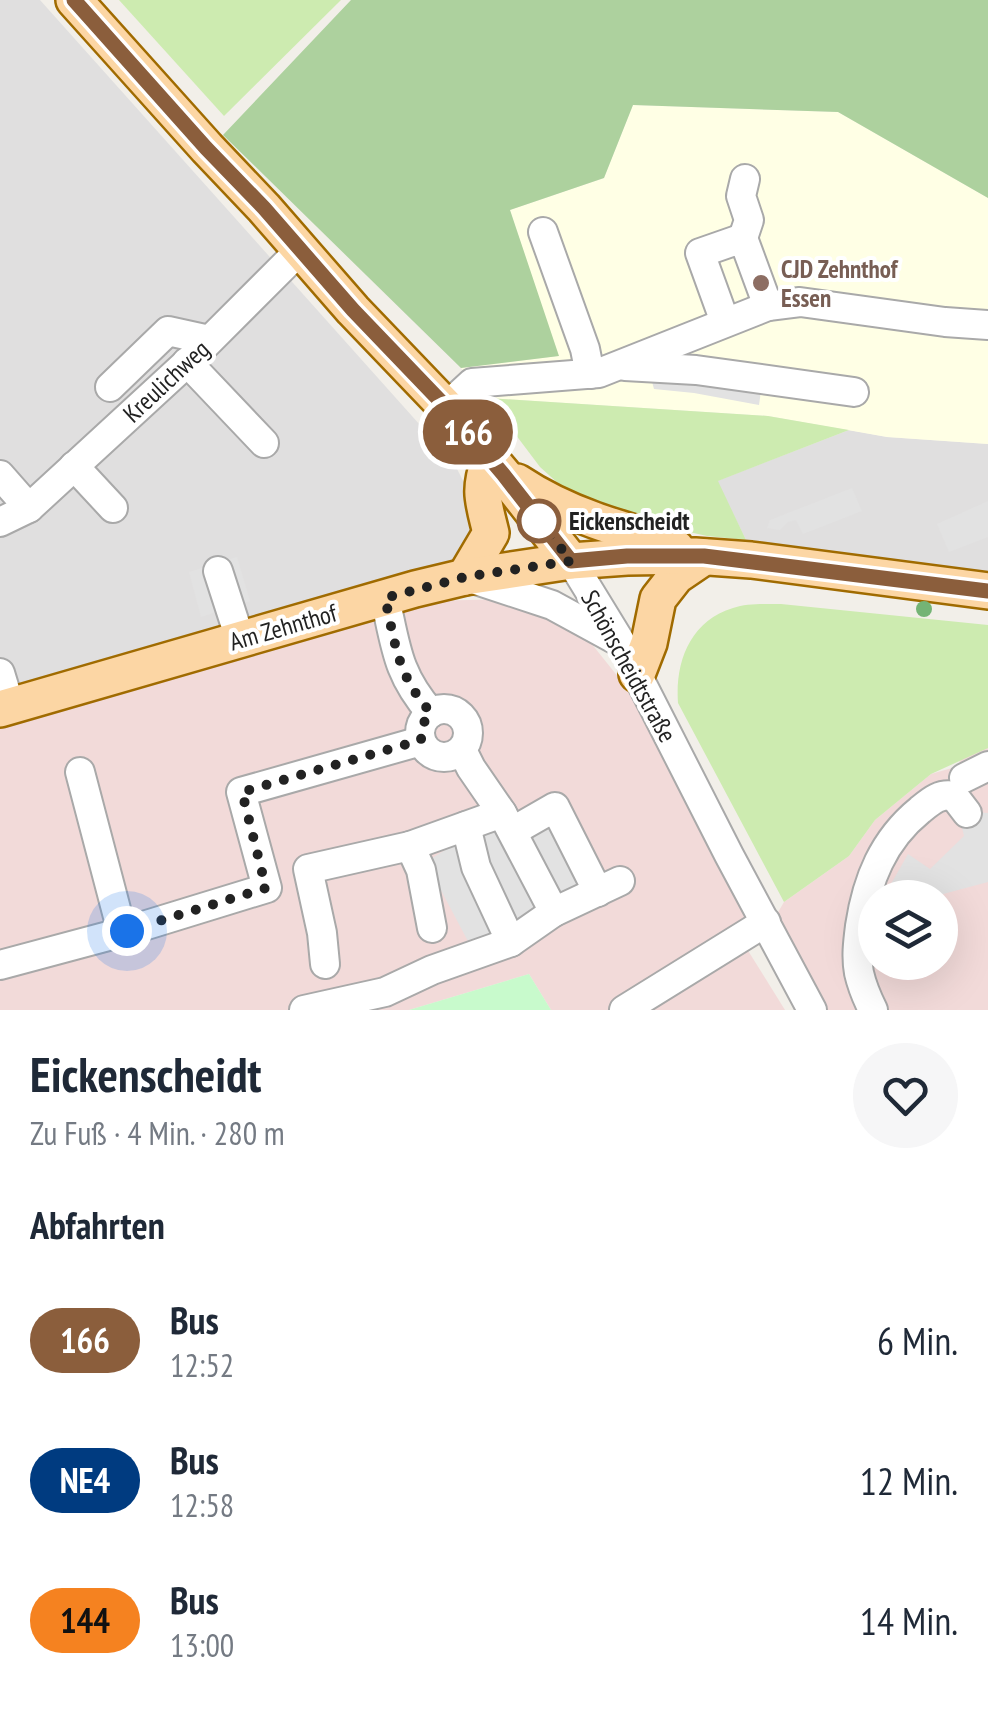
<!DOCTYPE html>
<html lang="de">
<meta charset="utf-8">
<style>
:root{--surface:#fff;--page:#f6f6f7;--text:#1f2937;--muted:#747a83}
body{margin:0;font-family:"PT Sans Narrow",sans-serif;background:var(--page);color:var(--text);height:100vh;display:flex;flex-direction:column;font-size:38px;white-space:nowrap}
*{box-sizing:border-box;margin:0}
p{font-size:32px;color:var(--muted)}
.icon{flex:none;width:55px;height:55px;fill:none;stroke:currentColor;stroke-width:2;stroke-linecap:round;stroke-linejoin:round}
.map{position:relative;height:1010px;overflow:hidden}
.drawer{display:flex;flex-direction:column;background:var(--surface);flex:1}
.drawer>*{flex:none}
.badge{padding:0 20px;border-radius:32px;font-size:35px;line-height:65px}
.controls{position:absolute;left:858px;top:880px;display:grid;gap:20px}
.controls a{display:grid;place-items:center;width:100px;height:100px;border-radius:50%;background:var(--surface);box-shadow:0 10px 40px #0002;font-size:50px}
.you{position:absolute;width:50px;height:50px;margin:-25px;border:8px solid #fff;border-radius:50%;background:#1a73e8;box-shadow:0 0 0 15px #1a73e833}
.map>.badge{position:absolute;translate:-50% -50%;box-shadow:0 0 0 5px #fff}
h2{padding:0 30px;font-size:38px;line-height:90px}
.round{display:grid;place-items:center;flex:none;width:105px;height:105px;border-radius:52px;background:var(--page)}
.summary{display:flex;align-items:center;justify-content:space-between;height:170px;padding:0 30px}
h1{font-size:48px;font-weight:800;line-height:75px}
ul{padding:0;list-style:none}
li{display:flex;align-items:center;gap:30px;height:140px;padding:0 30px}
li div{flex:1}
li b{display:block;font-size:38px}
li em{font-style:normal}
li .badge{min-width:110px;font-weight:700;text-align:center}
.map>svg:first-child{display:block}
</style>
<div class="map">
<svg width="988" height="1010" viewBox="0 0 988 1010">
<rect width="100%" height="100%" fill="#f2efe9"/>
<g fill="#e0dfdf">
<path d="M0,0H40L454,463L480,514L472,545L450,575L0,706Z"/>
<path d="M849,430L887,437L988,444V587L829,568L746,540L717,481Z"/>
</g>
<g fill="#f2dad9" fill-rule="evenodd">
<path d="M509,599L575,623L635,698L757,923L620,1010H551L529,974L409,1010H0V712L388,602Z"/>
<path d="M974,636L988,638V1010H816L770,926L784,902L849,856L875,820L931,774L959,766ZM875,898H940V962H875Z"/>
<path d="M742,941L785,1010H635Z"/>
</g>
<path fill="#ffffe5" d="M633,105L838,112L988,198V444L887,437L768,416L488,398L461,368L558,356L510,210L604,178Z"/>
<g fill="#cdebb0">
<path d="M119,0H341L224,116Z"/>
<path d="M488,398L768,416L849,430L718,481L746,540L707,536L623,517L570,494L540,467Z"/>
<path d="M781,604L988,625V748L931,774L875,820L849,856L784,902L678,703C675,662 690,621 733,608C747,603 765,604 781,604Z"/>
</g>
<path fill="#add19e" d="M351,0H988V198L838,112L633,105L604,178L510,210L559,356L461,368L223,135Z"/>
<path fill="#c8facc" d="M529,974L551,1010H409Z"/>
<g fill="#e2e2e2">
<path d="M651,378L761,391L759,405L694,393L654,389Z"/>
<path d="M852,488L862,511L803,534L796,520L788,522L780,530L767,528L770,520Z"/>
<path d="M988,501V537L949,552L937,524Z"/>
<path d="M237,557L250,601L201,617L189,572Z"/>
<path d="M540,799L588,884L470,945L426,862L469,835Z"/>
<path d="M972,812L988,813V882L932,897L883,898L908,854L930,869L964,836L959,815Z"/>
</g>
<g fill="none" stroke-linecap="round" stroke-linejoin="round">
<defs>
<g id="minor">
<path d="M543,232L585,349L590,374"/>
<path d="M743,238L749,220L741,196L745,179"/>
<path d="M725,322L700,253L743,238L768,306"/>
<path d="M187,362L264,443"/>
<path d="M625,366L696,370L854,392"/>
<path d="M110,387L168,331L209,340"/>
<path d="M446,407L472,383L599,373L768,306L800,302L945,322L988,325"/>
<path d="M74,466L113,508"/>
<path d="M0,475L29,508"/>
<path d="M0,522L29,508L191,359L300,250"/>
<path d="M571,561L620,641L729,855L812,1010"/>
<path d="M218,571L240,639"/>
<path d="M470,578L552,605L618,641"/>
<path d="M385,598C396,647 397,674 431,713"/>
<path d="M0,673L10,706"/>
<circle cx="444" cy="733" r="24"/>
<path d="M462,750L471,768L502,813"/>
<path d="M80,772L122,932"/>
<path d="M964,778L988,766"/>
<path d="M466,826L476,867L511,942"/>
<path d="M513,831L555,807L598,892"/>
<path d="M432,928L421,870L410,846L502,813L554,912"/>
<path d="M325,964L322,933L308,869L410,846"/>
<path d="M0,965L127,931L267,888L241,792L421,741"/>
<path d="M304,1010L385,992L432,970L511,942L554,912L620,881"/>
<path d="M624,1010L766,922"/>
<path d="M873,1010C867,998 862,986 859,973C856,957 858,942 860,926C867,880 883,840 920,810C931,801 940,793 954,796L967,813"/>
</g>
<g id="major">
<path d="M74,0L207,148L264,208L353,310L446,407L503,474L571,561"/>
<path d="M517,482C541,498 566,510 594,520C621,530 649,536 676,548"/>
<path d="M465,577L491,533C483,500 478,491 490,458"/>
<path d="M637,674L649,643L658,599L676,576L704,557"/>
<path d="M0,709L415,589L465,577L571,561L627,557L695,556L751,560L988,591"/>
</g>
</defs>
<use href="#minor" stroke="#a9a9a9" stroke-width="32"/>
<use href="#major" stroke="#a06b00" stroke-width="40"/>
<use href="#minor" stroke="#fff" stroke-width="28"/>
<use href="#major" stroke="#fcd6a4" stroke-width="35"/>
</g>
<circle fill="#74b475" cx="924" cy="609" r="8"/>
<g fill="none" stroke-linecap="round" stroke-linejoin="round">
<defs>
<path id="line" d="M74,0L206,148L264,208L353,310L446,407L503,474L571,561L627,556H704L988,591"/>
</defs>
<use href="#line" stroke="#fff" stroke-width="22"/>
<use href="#line" stroke="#8b5e3c" stroke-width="15"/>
<path stroke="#222" stroke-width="10" stroke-dasharray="0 18" d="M127,931L266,888L242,792L421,740L422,725L431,713C397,674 396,647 385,598L465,577L571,561L537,518L539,521"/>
</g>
<circle fill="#8d6e63" stroke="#fff" stroke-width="4" cx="761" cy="283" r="10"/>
<circle fill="#fff" stroke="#8b5e3c" stroke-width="5" cx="539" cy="521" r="20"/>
<g text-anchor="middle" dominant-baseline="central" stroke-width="8" stroke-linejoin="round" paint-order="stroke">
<g font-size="25" font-weight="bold" fill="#785e54" stroke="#fff" text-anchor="start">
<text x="781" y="269">CJD Zehnthof<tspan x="781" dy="29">Essen</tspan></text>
</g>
<g font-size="25" fill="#222" stroke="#fff">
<text transform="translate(166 381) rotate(-43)">Kreulichweg</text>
<text transform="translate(283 627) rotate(-16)">Am Zehnthof</text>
<text transform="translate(629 666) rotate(61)">Schönscheidtstraße</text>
</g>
<g font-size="25" font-weight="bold" fill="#222" stroke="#fff" text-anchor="start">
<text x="569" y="521">Eickenscheidt</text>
</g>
</g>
</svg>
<div class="controls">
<a><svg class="icon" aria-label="layers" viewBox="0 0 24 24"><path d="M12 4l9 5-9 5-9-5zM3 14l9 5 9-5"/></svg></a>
</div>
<div class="you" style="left:127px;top:931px"></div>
<b class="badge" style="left:468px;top:432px;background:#8b5e3c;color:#fff">166</b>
</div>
<section class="drawer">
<div class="summary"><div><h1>Eickenscheidt</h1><p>Zu Fuß · 4 Min. · 280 m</p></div><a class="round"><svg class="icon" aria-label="heart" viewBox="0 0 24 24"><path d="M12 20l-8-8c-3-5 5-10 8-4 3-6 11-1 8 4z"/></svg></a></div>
<h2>Abfahrten</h2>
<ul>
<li><span class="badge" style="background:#8b5e3c;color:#fff">166</span><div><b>Bus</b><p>12:52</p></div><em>6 Min.</em></li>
<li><span class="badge" style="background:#003b80;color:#fff">NE4</span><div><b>Bus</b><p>12:58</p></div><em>12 Min.</em></li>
<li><span class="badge" style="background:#f58220;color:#111">144</span><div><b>Bus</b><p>13:00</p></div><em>14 Min.</em></li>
</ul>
</section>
